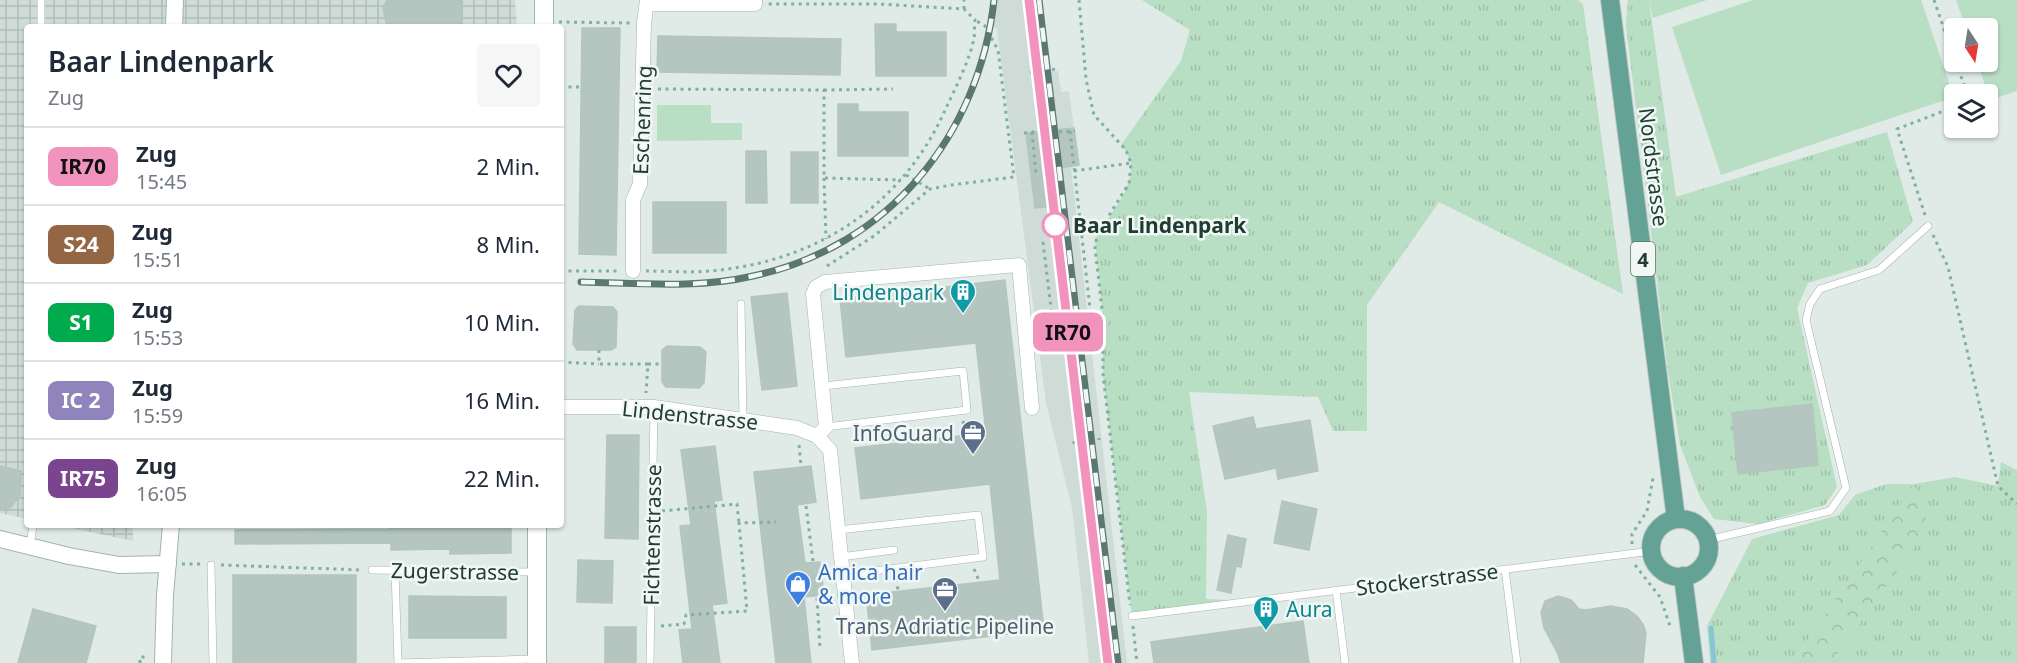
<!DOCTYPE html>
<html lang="de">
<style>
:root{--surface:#fff;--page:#f6f6f7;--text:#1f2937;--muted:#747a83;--line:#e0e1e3}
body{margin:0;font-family:"Noto Sans",sans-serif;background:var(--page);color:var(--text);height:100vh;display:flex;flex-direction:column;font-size:22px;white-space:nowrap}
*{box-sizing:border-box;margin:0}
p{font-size:20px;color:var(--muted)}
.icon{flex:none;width:33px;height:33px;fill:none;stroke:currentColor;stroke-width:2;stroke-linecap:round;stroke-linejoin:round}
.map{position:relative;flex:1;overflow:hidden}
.drawer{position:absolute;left:24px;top:24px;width:540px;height:504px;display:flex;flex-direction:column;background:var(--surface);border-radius:6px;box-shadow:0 2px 4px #0004}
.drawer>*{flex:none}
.badge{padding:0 12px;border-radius:9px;font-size:21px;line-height:39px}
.needle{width:39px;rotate:168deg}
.buttons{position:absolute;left:1944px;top:18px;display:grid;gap:12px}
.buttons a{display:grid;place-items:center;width:54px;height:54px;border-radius:6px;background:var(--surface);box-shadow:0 2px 4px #0004;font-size:30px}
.map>.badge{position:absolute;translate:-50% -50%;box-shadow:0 0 0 3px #fff}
.round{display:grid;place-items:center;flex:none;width:63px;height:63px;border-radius:6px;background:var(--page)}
.head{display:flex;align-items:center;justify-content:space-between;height:102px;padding:0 24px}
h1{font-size:28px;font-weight:600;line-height:45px}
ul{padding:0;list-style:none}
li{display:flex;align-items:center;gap:18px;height:78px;padding:0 24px;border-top:2px solid var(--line)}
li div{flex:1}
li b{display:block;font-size:22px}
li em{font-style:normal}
li .badge{min-width:66px;font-weight:700;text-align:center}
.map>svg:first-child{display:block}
</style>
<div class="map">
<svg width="2017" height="663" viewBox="0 0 2017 663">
<defs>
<pattern id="industrial-grid" width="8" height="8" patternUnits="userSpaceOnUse" patternTransform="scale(1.5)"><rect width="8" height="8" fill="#cedbd6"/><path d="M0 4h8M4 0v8" fill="none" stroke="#b1bdb8"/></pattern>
<pattern id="grass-tufts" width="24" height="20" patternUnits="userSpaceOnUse" patternTransform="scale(1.5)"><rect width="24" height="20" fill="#b8dec3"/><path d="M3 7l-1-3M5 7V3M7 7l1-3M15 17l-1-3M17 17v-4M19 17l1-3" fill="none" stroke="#9ebfa8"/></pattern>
<pattern id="forest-crowns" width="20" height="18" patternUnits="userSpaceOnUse" patternTransform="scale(1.5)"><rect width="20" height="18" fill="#b8dec3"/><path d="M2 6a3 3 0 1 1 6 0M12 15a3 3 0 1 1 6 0" fill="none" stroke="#9ebfa8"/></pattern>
</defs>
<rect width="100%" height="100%" fill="#e0ebe7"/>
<path fill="#cedbd6" d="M990,0H1042L1051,71H1058L1061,92L1069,91L1079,165L1071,167L1127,663H1089L1072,508L1046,403L997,29L988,22Z"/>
<g fill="url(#industrial-grid)">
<path d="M0,0H515L517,27H27V519L0,513Z"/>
<path d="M57,525H133V541Z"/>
</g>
<g fill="url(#grass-tufts)">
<path d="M1142,0H1578L1583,4L1623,294L1439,202L1367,305V431H1333L1318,397L1189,392L1207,511L1206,599L1248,601L1132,616L1103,374V318L1095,241L1097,235C1113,209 1148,174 1121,145L1181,61L1190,30Z"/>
<path d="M1628,0H1649L1676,197L1887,132L1913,222L1867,265L1808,283L1797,308L1837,487L1825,505L1758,524L1714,519L1700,497L1680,445L1668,372L1626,25Z"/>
<path d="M2001,462L2017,470V663H1831L1928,527L1914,485L1792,663H1710L1707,626L1752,539L1839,515L1855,495L1886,484H1914L1955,477L1998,486Z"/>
</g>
<path fill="url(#forest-crowns)" d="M1914,484L1929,527L1831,663H1792Z"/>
<g fill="#b8dec3">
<path d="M1649,0H1707L1653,18Z"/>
<path d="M1753,0H1921L1954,97L1721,175L1672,27Z"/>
<path d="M1956,0H2017V91L1990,100L1977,62H1988V28H1966Z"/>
<path d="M657,105H711V123H742V140L657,141Z"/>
</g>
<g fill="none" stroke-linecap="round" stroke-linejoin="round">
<path stroke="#86c5d3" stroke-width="5" d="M1711,628L1714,663"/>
</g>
<g fill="#b5c6c0" stroke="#b2c5be" stroke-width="1.5">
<path d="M387,0H462L461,27H387L383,8Z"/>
<path d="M875,24H896V32H946V76H876Z"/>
<path d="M582,28H620L616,255L579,254Z"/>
<path d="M658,36L841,39L840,75L657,72Z"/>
<path d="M838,104H858V112H908V156H838Z"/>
<path d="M1074,128L1079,165L1044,170L1048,207L1035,208L1026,133Z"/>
<path d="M746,151H766L767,203H746Z"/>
<rect x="791" y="152" width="27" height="51"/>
<rect x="653" y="202" width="73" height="51"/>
<path d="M1005,280L1044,630L872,650L866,595L1000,580L990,484L861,499L855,448L986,433L976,343L846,357L840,299Z"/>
<path d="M787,293L797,386L762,390L751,297Z"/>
<path d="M579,306L613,307L617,312L616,347L611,350H577L573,344L575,310Z"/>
<path d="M667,346L700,347L706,352L704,383L699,388L666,387L662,382V350Z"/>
<path d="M1812,404L1818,465L1738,474L1732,413Z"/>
<path d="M1253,417L1256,429L1310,420L1318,471L1278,479L1276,468L1225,479L1213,426Z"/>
<path d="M607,435H639L638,539L605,538Z"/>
<path d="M715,446L722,500L714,501L727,603L712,605L720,663H683L679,630L692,629L680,526L691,525L681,450Z"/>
<path d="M0,466L21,471L20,496L10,508L0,510Z"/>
<path d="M811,466L816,502L797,505L805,563L820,562L824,595L804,597L811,663H776L754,472Z"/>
<path d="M1282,501L1317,509L1309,550L1274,543Z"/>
<path d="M390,525L511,526V553L450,554V549L391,550V543L235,544V530L390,529Z"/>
<path d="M1228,535L1246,539L1241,567L1236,566L1231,593L1217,590Z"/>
<path d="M578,560L613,561L612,603L577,602Z"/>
<rect x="233" y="575" width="123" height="88"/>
<path d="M409,596L506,597V638H409Z"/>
<path d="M1558,596L1571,600L1579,609L1586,610L1611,606L1627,609L1637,616L1643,624L1646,633L1643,663H1561L1557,652L1544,628L1541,612L1545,601Z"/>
<path d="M33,609L96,626L86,663H18Z"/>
<path d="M1303,621L1309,663H1154L1151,642Z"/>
<rect x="605" y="627" width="31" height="36"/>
</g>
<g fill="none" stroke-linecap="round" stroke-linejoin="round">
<defs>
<g id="service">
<path d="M41,27V0"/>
<path d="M741,304L743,419"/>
<path d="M823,386L963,371L967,410L826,427"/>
<path d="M838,530L978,515L983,557L843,575"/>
<path d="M1708,540L1830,511L1846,488L1806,320L1810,304L1820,289L1879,270L1928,226"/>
<path d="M30,546L33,525"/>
<path d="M840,557L894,550"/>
<path d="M211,565L213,663"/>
<path d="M1505,569L1517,663"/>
<path d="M372,570L535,572"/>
<path d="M395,571L398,662"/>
<path d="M1336,590L1345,663"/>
<path d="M1132,616L1652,551"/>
<path d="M398,663L537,659"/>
<path d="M650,663L654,407"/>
</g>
<g id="minor">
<path d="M647,4H755V0"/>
<path d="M633,271V200L640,184L644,23L647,0"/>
<path d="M561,407H654L797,428L817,436L826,427L813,294L816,287L825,282L1019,265L1032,408"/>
<path d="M817,436L830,450L852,663"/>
</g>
<g id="tertiary">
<path d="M174,27L175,0"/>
<path d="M0,539L69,556L119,565L168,564"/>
<path d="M163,663L165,595L171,525"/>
</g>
<g id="secondary">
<path d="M544,27V0"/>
<path d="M537,663V525"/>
</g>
<g id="primary">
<path d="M1610,0L1676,519"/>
<circle cx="1680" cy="548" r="29"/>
<path d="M1683,576L1694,663"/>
</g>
</defs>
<use href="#service" stroke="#a3b3ae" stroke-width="8"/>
<use href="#minor" stroke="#a3b3ae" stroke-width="15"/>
<use href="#tertiary" stroke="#a3b3ae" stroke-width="18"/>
<use href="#secondary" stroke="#9eb8af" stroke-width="20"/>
<use href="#primary" stroke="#c1c8c6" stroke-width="20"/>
<g stroke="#7fb0a2" stroke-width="3" stroke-dasharray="3 4.5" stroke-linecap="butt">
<path d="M1079,0L1086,79L1094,115L1126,150L1131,163L1129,183L1097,235L1095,248L1103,318V374L1130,605"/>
<path d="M1934,0L1954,58"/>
<path d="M964,9V0"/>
<path d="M559,22L630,23"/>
<path d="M1956,62L1967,94"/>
<path d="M1053,68L1054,71"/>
<path d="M1031,71L1032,74"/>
<path d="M561,87H581"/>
<path d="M658,89L824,90V178L901,180"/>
<path d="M824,90L893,89"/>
<path d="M1070,131L1092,326L1082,327"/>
<path d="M1032,132L1036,174"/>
<path d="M1059,132L1075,131"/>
<path d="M1024,133L1041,131"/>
<path d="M1074,171L1131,163"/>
<path d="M906,175L930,189"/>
<path d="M824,178L826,239"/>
<path d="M1925,215L1897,129L1954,107"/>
<path d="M1933,235L1948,267L1998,486L2017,504"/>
<path d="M1043,242L1053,324"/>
<path d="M827,266L874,236L930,189L951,185L1014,177L998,50L985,26L975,20"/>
<path d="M561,271H618"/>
<path d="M646,271C667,271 689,273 710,271C817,262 904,205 947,106C956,87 970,59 974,38C975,33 974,26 975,20L964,9L879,4H768"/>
<path d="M1046,324L1063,323"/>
<path d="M599,350V364H648L646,393"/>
<path d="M561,362L599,364"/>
<path d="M648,364H662"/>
<path d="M963,421L967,435"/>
<path d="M892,430L894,443"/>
<path d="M1099,438V440"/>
<path d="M1074,441V444"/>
<path d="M799,445L801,465"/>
<path d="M806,506L813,561"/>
<path d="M662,511L737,504L739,523"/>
<path d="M1632,544V534L1647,511L1653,478"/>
<path d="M182,564H200"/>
<path d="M221,565L362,570"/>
<path d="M1635,565L1660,597L1671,629"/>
<path d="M974,569L980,583"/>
<path d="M897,579L898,592"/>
<path d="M817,598L820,649"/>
<path d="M661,626L684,624L686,615L747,611L739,523L776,522"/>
<path d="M1133,626L1137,663"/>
<path d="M140,663V657H146"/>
</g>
<use href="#service" stroke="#fff" stroke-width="7"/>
<use href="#minor" stroke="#fff" stroke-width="14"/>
<use href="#tertiary" stroke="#fff" stroke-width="16"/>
<use href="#secondary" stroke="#fff" stroke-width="18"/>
<use href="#primary" stroke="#63a294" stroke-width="18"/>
<defs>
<g id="rail">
<path d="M1029,0L1108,663"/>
<path d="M1039,0L1118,663"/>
<path d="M581,282C638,283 697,289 753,276C889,247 979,135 994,0"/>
</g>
</defs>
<use href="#rail" stroke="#5a7871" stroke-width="7"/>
<use href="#rail" stroke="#f1f8f4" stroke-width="4.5" stroke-dasharray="14" stroke-linecap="butt"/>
</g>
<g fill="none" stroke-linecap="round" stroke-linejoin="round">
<defs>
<path id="line" d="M1029,0L1108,663"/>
</defs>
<use href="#line" stroke="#fff" stroke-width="14"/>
<use href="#line" stroke="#f193bd" stroke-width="9"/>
</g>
<defs>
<symbol id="building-pin" viewBox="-11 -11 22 30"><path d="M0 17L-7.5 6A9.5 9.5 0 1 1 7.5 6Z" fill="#0f9aa8" stroke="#f1f8f4"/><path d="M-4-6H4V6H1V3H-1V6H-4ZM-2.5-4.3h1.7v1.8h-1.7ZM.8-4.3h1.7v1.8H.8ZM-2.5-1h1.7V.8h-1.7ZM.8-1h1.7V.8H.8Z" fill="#fff"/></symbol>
<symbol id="office-pin" viewBox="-11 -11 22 30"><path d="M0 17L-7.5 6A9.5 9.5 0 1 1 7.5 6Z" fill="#5c6f8a" stroke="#f1f8f4"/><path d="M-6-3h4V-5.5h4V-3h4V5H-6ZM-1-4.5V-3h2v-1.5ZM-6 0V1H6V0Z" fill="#fff"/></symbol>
<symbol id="shop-pin" viewBox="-11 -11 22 30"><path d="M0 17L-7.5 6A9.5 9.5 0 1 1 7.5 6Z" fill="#3f7fe0" stroke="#f1f8f4"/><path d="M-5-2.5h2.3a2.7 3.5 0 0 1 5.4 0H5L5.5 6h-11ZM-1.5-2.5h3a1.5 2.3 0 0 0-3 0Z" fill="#fff"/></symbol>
</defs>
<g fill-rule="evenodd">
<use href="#building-pin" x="948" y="277" width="30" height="40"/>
<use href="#office-pin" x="958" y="418" width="30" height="40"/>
<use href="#shop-pin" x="783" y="569" width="30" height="40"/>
<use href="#office-pin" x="930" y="575" width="30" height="40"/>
<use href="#building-pin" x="1251" y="594" width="30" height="40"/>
</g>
<circle fill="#fff" stroke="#f193bd" stroke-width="3" cx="1055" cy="225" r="12"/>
<g text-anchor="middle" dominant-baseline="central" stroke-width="5" stroke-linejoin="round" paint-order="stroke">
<rect fill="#f1f8f4" stroke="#5f746e" stroke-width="1.5" x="1631" y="242" width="24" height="34" rx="4.5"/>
<g font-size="20" font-weight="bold" fill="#203c35">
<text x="1643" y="259">4</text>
</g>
<g font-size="21" fill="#203c35" stroke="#f1f8f4">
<text transform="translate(642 120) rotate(-88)">Eschenring</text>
<text transform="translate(1654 167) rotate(83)">Nordstrasse</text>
<text transform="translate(690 415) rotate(6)">Lindenstrasse</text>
<text transform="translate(652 535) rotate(-89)">Fichtenstrasse</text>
<text transform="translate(455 571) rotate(1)">Zugerstrasse</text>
<text transform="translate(1427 579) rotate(-7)">Stockerstrasse</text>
</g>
<g font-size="21" font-weight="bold" fill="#203c35" stroke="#f1f8f4" text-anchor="start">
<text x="1073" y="225">Baar Lindenpark</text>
</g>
<g font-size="21" fill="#0d838f" stroke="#f1f8f4" text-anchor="end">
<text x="944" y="292">Lindenpark</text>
<text x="1286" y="609" text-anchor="start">Aura</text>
</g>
<g font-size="21" fill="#4e5e75" stroke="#f1f8f4" text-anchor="end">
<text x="954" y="433">InfoGuard</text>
<text x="945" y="626" text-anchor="middle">Trans Adriatic Pipeline</text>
</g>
<g font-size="21" fill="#366cbe" stroke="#f1f8f4" text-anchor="start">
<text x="818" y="572">Amica hair<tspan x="818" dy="24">&amp; more</tspan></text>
</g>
</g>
</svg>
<div class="buttons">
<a><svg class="needle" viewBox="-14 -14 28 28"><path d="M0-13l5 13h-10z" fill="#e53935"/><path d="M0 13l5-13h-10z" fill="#747a83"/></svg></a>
<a><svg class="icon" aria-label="layers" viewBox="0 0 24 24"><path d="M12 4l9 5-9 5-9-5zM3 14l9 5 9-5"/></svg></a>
</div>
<b class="badge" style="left:1068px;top:332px;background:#f193bd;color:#111">IR70</b>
<section class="drawer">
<div class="head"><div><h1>Baar Lindenpark</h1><p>Zug</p></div><a class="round"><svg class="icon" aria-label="heart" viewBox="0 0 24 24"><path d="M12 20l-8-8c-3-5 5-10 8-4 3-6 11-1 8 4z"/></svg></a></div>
<ul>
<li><span class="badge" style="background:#f193bd;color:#111">IR70</span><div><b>Zug</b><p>15:45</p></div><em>2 Min.</em></li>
<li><span class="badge" style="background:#946644;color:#fff">S24</span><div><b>Zug</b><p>15:51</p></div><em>8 Min.</em></li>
<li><span class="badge" style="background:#00ab4d;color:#fff">S1</span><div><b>Zug</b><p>15:53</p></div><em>10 Min.</em></li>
<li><span class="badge" style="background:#9084bd;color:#fff">IC 2</span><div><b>Zug</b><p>15:59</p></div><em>16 Min.</em></li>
<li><span class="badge" style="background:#7a448f;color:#fff">IR75</span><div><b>Zug</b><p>16:05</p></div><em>22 Min.</em></li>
</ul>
</section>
</div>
